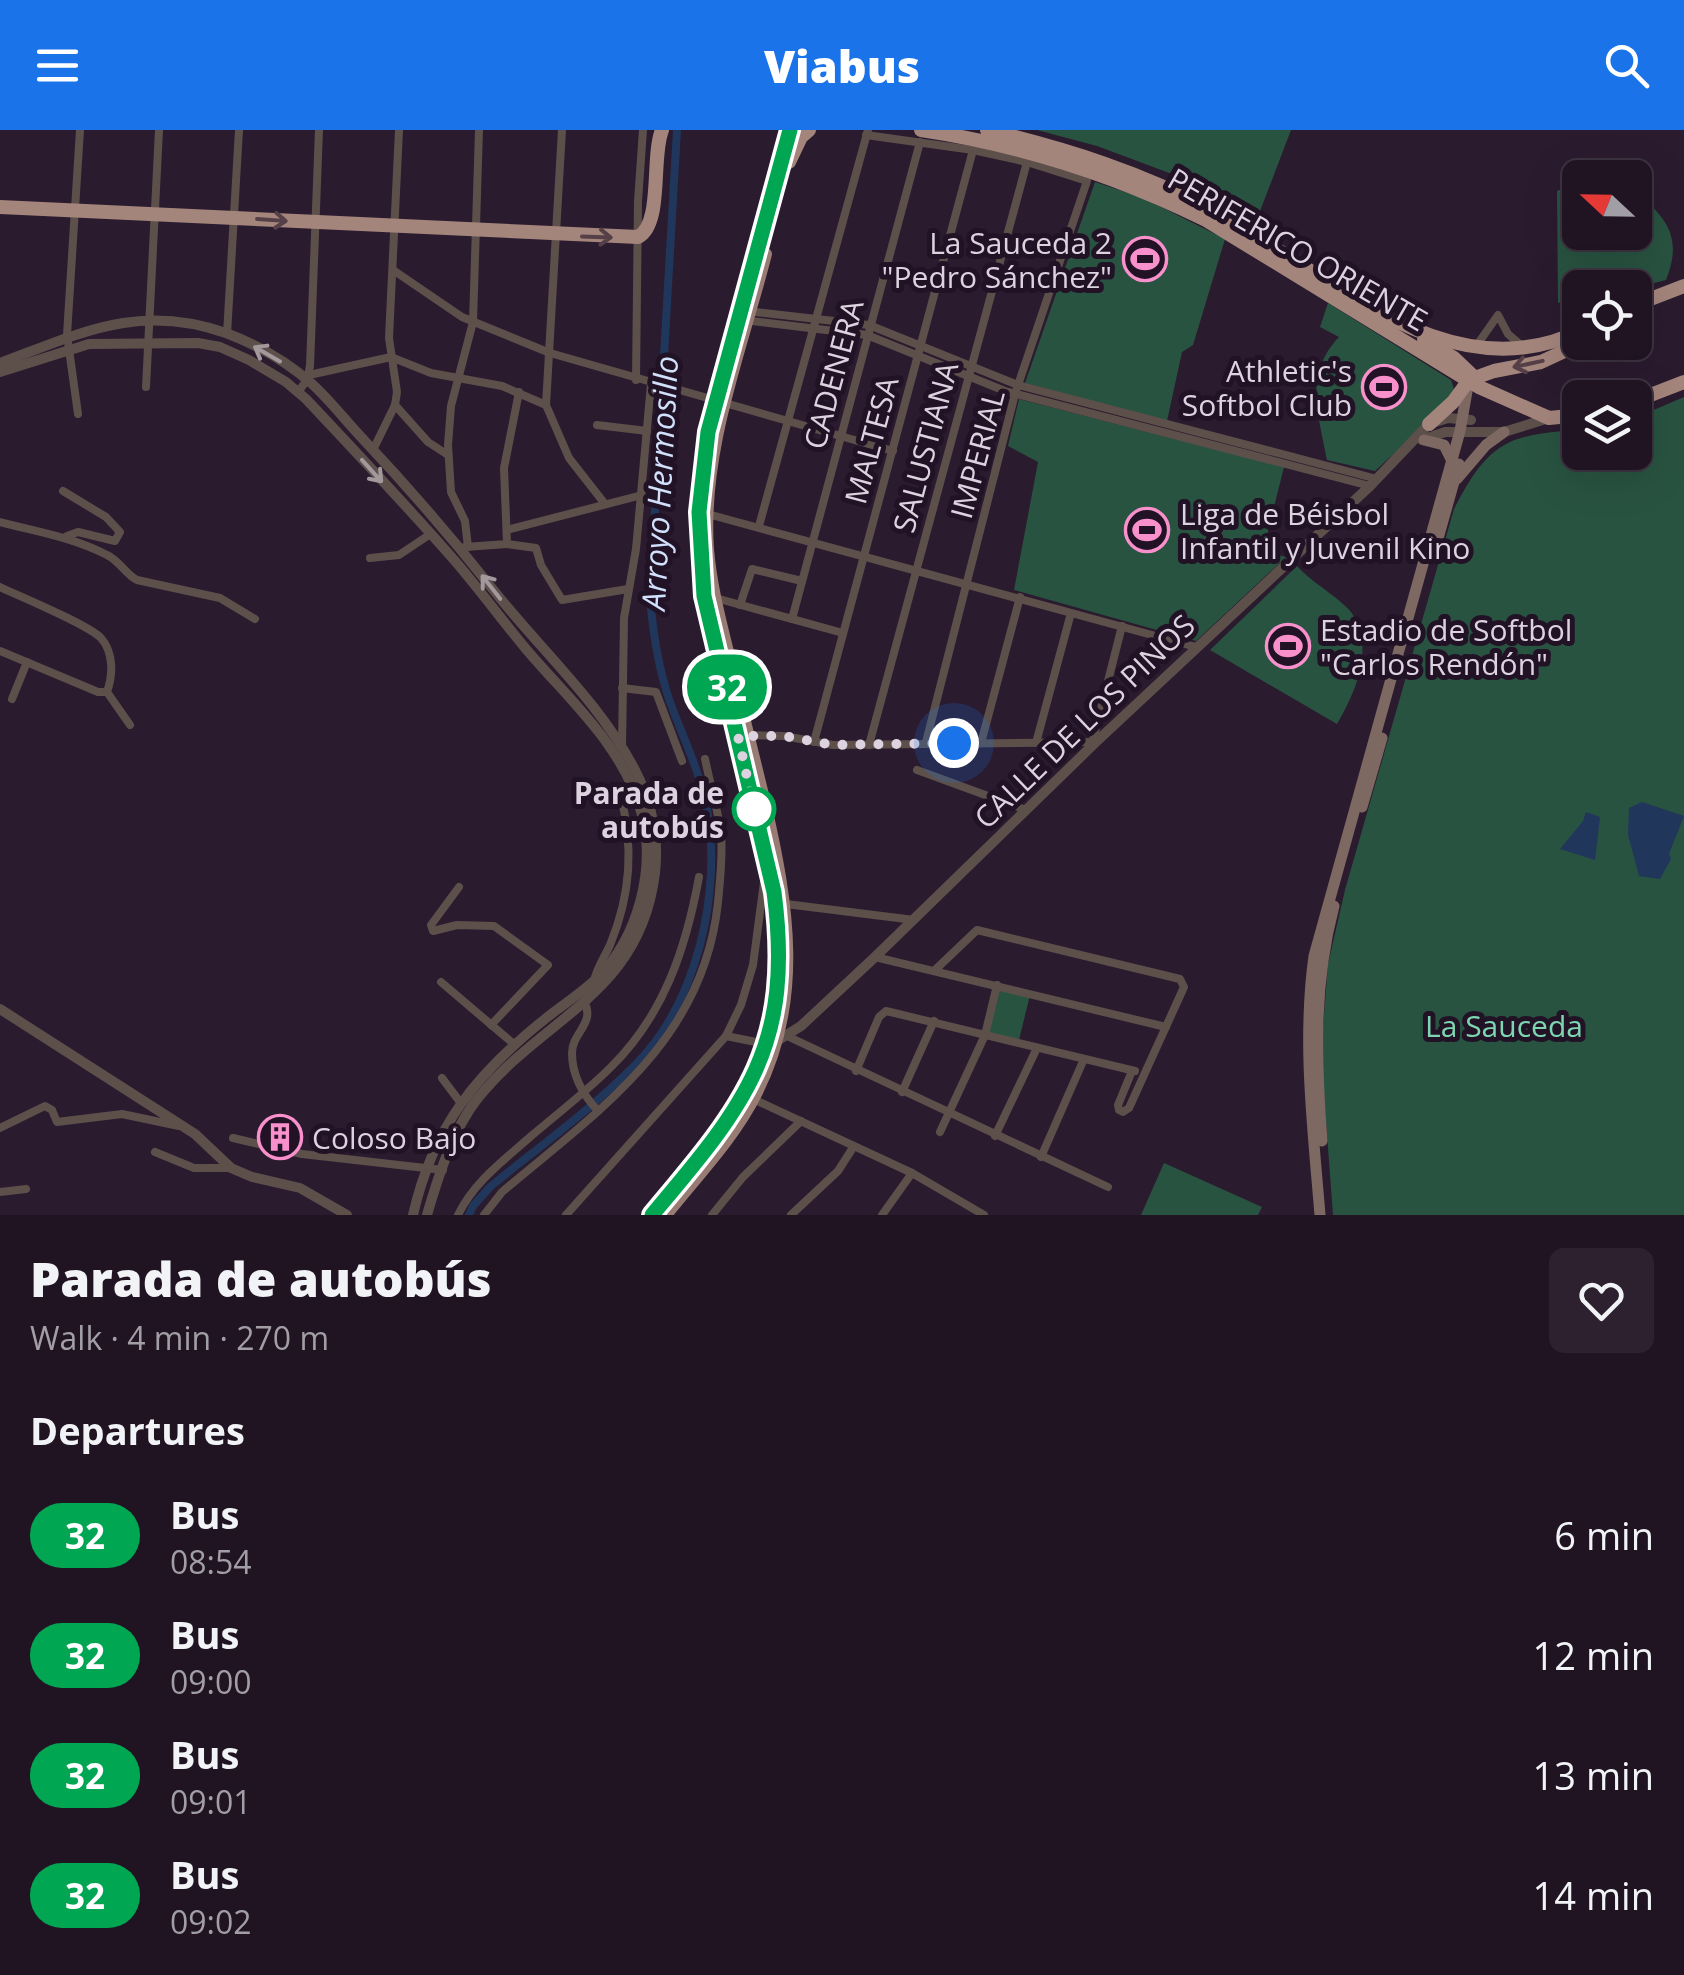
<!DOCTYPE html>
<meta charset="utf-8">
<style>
:root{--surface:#201423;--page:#2d2130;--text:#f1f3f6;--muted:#a29ea6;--line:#3d3341;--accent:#1a73e8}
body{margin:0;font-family:"Open Sans",sans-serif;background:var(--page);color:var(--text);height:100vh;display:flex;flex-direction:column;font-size:38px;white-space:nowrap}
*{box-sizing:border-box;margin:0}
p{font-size:32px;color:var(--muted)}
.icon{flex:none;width:55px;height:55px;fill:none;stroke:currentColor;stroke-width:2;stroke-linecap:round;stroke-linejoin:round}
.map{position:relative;height:1085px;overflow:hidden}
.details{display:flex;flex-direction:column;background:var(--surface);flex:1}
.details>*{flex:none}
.badge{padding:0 20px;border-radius:32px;font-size:35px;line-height:65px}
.needle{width:65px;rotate:292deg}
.controls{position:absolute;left:1562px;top:30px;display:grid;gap:20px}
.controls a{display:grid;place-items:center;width:90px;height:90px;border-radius:15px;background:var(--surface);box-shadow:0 10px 40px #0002,0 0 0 2px var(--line);font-size:50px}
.you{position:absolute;width:50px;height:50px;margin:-25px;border:8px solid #fff;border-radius:50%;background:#1a73e8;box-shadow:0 0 0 15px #1a73e833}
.map>.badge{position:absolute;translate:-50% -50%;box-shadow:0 0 0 5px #fff}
h2{padding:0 30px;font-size:38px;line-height:90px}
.round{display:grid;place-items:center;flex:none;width:105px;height:105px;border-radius:15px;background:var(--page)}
.head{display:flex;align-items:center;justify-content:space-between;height:170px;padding:0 30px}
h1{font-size:48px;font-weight:800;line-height:75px}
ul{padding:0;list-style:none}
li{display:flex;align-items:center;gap:30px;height:120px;padding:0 30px}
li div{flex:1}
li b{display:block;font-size:38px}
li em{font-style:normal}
li .badge{min-width:110px;font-weight:700;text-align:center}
header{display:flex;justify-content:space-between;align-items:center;height:130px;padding:0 30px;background:var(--accent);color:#fff;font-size:45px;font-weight:800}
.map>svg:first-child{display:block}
</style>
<header><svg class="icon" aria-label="menu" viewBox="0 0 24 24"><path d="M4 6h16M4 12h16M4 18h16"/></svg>Viabus<svg class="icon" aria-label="search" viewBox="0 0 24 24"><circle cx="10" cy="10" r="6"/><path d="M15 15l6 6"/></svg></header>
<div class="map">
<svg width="1684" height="1085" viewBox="0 0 1684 1085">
<rect width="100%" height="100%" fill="#2b1b2f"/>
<g fill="#295341">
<path d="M1037,0H1291L1257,89L1172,44L1097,16Z"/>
<path d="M1095,52L1143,68L1225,109L1193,215L1182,222L1167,291L1025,253Z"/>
<path d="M1580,52V102H1635V62C1667,87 1683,108 1666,150L1635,158H1580V172L1565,176L1558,172L1557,61Z"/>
<path d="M1328,173L1451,250L1455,262L1452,270L1375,341L1327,330C1319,284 1303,245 1339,207L1320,197Z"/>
<path d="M1684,267V1085H1333L1321,924L1328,834L1345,760L1454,379C1488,313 1507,304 1580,300V322H1635V288Z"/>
<path d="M1019,269L1284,337L1263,421L1286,427L1196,511L1014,460L1038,332L1008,316Z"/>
<path d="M1297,436C1311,452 1340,468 1351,482C1376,517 1355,563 1337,594L1210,520Z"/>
<path d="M1000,857L1030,865L1019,910L988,903Z"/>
<path d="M1164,1033L1262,1077L1258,1085H1141Z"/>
</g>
<g fill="#20365b">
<path d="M1642,672L1684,686L1669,724L1671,729L1660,749L1639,746L1628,705L1629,678Z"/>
<path d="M1586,682L1600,687L1595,730L1560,719L1583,691Z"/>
</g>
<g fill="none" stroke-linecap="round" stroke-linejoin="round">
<path stroke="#20365b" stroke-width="8" d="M469,1085L473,1076L491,1056C539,1017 592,979 636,934C697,873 722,762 707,679C700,641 683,608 670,572C658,538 653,503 650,468L677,0"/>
<g stroke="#5d504b" stroke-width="8">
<path d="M562,0L546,275L569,328L605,374"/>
<path d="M866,5L973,20L1027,32L1087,51L1015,264L926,612"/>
<path d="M393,140L462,187L550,223L893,321"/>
<path d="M747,181L869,195L1018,255L1377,349"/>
<path d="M744,190L867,205L1005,261L1370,356"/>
<path d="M227,204L239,0"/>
<path d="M1477,215L1498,185L1508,204L1522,216"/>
<path d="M309,245L391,227L431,243L502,256L546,275"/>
<path d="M636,250L638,71L643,0"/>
<path d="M146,257L159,0"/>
<path d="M298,262L307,250L310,236L319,0"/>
<path d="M395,275L428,312L448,325"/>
<path d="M78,284L67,205L80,0"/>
<path d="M597,295L647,301"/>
<path d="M373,320L395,275L397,262L389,208L399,0"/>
<path d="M63,361L106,387L120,402L115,411L78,402L67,406"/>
<path d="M704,383L1196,517"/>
<path d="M0,392C38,402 72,407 107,425C120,431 125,444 137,450L220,468L255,489"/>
<path d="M759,396L868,0"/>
<path d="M507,400L642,365"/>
<path d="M507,414L536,418L541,435L562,470L628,459"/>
<path d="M465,417L507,414L504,338L519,262"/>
<path d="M468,417L465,391L451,362L448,315L451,276L473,192L479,0"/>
<path d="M370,428L399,425L429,405"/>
<path d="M0,457C21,467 87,494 101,508C114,523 113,545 107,562H98L0,521"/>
<path d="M712,467L843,503"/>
<path d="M740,475L752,439L802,451"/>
<path d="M792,489L920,12"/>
<path d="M622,558L656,562L682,631"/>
<path d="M107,562L130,595"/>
<path d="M12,569L27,532"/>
<path d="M747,605L784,606L833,615L1096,612"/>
<path d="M1093,610L1122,496"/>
<path d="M814,612L973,20"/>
<path d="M981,613L1020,467"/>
<path d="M1036,613L1071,483"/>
<path d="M869,615L1027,32"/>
<path d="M622,617L624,488L636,419L651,254"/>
<path d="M917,640L1026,680"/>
<path d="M459,757L431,795L433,801L457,795L494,796L548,835L491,895"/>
<path d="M786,774L914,790"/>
<path d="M875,827L1166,897"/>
<path d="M935,840L977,800L1180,849L1184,857L1129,978L1123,982L1119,980L1118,975L1132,941"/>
<path d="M594,851C597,837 604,828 610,815C631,764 634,716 620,663"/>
<path d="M441,852L515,915"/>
<path d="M584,871C596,894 572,902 572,923C572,946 584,966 598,981"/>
<path d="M726,906L766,914"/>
<path d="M787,906L1108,1057"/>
<path d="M856,941L879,887L886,881L1135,941"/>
<path d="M442,948L460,972"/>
<path d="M902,962L934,891"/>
<path d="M751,968L912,1043L984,1085"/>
<path d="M0,998L45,976L52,980L57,992L122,984L179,996"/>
<path d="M940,1002L985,905L997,855"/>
<path d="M995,1006L1037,918"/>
<path d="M233,1008L302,1024L443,1040"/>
<path d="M155,1022L194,1038H231"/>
<path d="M1041,1027L1084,929"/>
<path d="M0,1062L26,1059"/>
<path d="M458,1085C474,1052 503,1031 530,1007C557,984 586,962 611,937C664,885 686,818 699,747"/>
<path d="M484,1085L502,1062C599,980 704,911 718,772C720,750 723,727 721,704C718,679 710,654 705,629"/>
<path d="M566,1085L726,906L741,875L753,835L764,752L769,744"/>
<path d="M712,1085L743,1047L801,991"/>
<path d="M791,1085L838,1041L854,1016"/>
<path d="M882,1085L912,1043"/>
</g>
<g stroke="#5d504b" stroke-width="10">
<path d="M0,233C79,204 138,172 226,203C255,214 287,232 311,253C329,269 345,290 362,308C409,358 453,409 495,462C542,521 600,573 635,640C651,671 659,707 655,743C640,865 545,885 478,968C453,999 438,1047 427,1085"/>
<path d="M0,242L89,214L198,213L220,217L249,230L286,252L306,269C356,322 407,376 455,431C479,459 502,490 526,519C569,570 625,617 642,685C656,739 638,807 598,847C582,863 562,875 545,889C475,945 433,997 413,1085"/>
<path d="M1422,310L1445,302H1504L1549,288"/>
<path d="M0,879L195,1004L231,1038L252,1047L300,1058L347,1085"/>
<path d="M772,914L801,896L875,827L1096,612L1370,356L1429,294L1448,288L1471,290"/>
</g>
<g stroke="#7e6962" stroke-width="11">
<path d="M1424,310L1444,315L1452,331"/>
<path d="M1457,349L1486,315L1504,302"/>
<path d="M1437,412L1459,334"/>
<path d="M1362,677L1382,608"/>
<path d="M1322,1011C1316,931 1313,855 1334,776"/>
<path d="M1320,1085C1313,998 1302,912 1314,826L1460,301L1469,250"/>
</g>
<g stroke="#987c74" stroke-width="12">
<path d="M651,1085C746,976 795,912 773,762L704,466L699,382L709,302L790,0"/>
<path d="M666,1085C697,1046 734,1008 756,964C804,870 788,775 766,677C754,628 742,579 730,530C721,493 711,457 708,419C701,319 742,219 766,124"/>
</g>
<g stroke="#a4857c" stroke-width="14">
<path d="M921,0C1022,15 1115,45 1206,90L1479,257L1549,288L1580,285"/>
<path d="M987,0C1067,19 1143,43 1215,82C1326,141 1447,265 1580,201"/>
<path d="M789,32L801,7L809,0"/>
<path d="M0,77L638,107C663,94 651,27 662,0"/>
<path d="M1635,175L1684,156"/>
<path d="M1424,210L1454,228L1475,248"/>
<path d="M1635,271L1684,252"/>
<path d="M1429,294L1453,272L1469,250L1494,241L1541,232L1584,212"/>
</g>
</g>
<defs><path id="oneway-shaft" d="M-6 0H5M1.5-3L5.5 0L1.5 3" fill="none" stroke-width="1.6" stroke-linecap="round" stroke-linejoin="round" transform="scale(2.5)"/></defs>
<g stroke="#554048">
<use href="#oneway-shaft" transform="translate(272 90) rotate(4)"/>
<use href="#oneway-shaft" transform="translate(597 107) rotate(2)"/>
<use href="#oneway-shaft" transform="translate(1528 234) rotate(168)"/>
</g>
<g stroke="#a3989c">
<use href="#oneway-shaft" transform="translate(267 224) rotate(-150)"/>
<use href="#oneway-shaft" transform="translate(372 341) rotate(48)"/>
<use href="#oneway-shaft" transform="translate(491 457) rotate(-128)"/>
</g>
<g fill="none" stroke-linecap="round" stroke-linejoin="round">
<defs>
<path id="line" d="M652,1085C747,973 794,915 774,762L704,466L699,382L708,302L790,0"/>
</defs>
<use href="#line" stroke="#fff" stroke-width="22"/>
<use href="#line" stroke="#00a651" stroke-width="15"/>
<path stroke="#ddd2df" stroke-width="10" stroke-dasharray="0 18" d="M754,679L738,606H784L833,615L954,613"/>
</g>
<defs>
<symbol id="stadium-ring" viewBox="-11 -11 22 22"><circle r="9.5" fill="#211225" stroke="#f890cc" stroke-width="1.5"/><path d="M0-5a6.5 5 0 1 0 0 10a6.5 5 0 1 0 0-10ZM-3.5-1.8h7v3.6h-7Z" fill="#f890cc"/></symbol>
<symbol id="building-ring" viewBox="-11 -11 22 22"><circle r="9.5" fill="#211225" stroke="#f890cc" stroke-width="1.5"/><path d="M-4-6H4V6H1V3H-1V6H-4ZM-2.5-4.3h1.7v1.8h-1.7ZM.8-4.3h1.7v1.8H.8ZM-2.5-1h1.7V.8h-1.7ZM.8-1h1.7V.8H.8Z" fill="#f890cc"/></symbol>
</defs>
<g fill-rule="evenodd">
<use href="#stadium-ring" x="1120" y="104" width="50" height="50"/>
<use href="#stadium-ring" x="1359" y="232" width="50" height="50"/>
<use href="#stadium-ring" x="1122" y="375" width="50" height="50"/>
<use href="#stadium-ring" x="1263" y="491" width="50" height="50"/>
<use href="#building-ring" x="255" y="982" width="50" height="50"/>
</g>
<circle fill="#fff" stroke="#00a651" stroke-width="5" cx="754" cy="679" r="20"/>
<g text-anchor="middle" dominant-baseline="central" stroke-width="10" stroke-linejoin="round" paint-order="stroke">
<g font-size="30" fill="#ddd2df" stroke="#211225" text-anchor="start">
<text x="1112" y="112" text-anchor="end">La Sauceda 2<tspan x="1112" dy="34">"Pedro Sánchez"</tspan></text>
<text x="1352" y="240" text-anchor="end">Athletic's<tspan x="1352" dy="34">Softbol Club</tspan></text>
<text x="1180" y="383">Liga de Béisbol<tspan x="1180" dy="34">Infantil y Juvenil Kino</tspan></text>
<text x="1320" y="499">Estadio de Softbol<tspan x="1320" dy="34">"Carlos Rendón"</tspan></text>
<text x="312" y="1007">Coloso Bajo</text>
</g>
<g font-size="30" fill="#ddd2df" stroke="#211225">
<text transform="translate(1298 119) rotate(30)">PERIFERICO ORIENTE</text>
<text transform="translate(833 244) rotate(-75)">CADENERA</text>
<text transform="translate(871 310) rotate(-75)">MALTESA</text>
<text transform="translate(925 317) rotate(-75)">SALUSTIANA</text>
<text transform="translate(977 324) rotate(-75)">IMPERIAL</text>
<text transform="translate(1084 591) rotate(-44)">CALLE DE LOS PINOS</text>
</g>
<g font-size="30" font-weight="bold" fill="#ddd2df" stroke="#211225" text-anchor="end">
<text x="724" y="662">Parada de<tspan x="724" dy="34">autobús</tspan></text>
</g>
<g font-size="30" fill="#7ed6b0" stroke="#211225">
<text x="1504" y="895">La Sauceda</text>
</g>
<g font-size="32" font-style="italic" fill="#d1e1fc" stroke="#211225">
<text transform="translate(659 353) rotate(-87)">Arroyo Hermosillo</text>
</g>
</g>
</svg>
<div class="controls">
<a><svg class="needle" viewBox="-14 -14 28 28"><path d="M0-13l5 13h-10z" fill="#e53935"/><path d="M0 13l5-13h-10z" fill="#a29ea6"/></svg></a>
<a><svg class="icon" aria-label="locate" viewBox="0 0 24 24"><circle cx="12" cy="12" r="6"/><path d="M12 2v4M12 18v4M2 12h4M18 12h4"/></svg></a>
<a><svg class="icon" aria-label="layers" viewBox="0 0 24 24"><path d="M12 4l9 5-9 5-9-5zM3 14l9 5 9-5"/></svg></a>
</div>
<div class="you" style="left:954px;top:613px"></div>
<b class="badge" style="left:727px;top:557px;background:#00a651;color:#fff">32</b>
</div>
<section class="details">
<div class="head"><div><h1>Parada de autobús</h1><p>Walk · 4 min · 270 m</p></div><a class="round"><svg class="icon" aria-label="heart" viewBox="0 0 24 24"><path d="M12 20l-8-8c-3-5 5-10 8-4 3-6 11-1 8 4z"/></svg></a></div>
<h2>Departures</h2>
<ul>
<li><span class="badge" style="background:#00a651;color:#fff">32</span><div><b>Bus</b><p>08:54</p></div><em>6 min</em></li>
<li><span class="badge" style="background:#00a651;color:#fff">32</span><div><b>Bus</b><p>09:00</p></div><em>12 min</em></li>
<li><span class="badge" style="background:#00a651;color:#fff">32</span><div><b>Bus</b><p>09:01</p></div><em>13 min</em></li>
<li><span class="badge" style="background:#00a651;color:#fff">32</span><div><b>Bus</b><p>09:02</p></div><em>14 min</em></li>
</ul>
</section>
